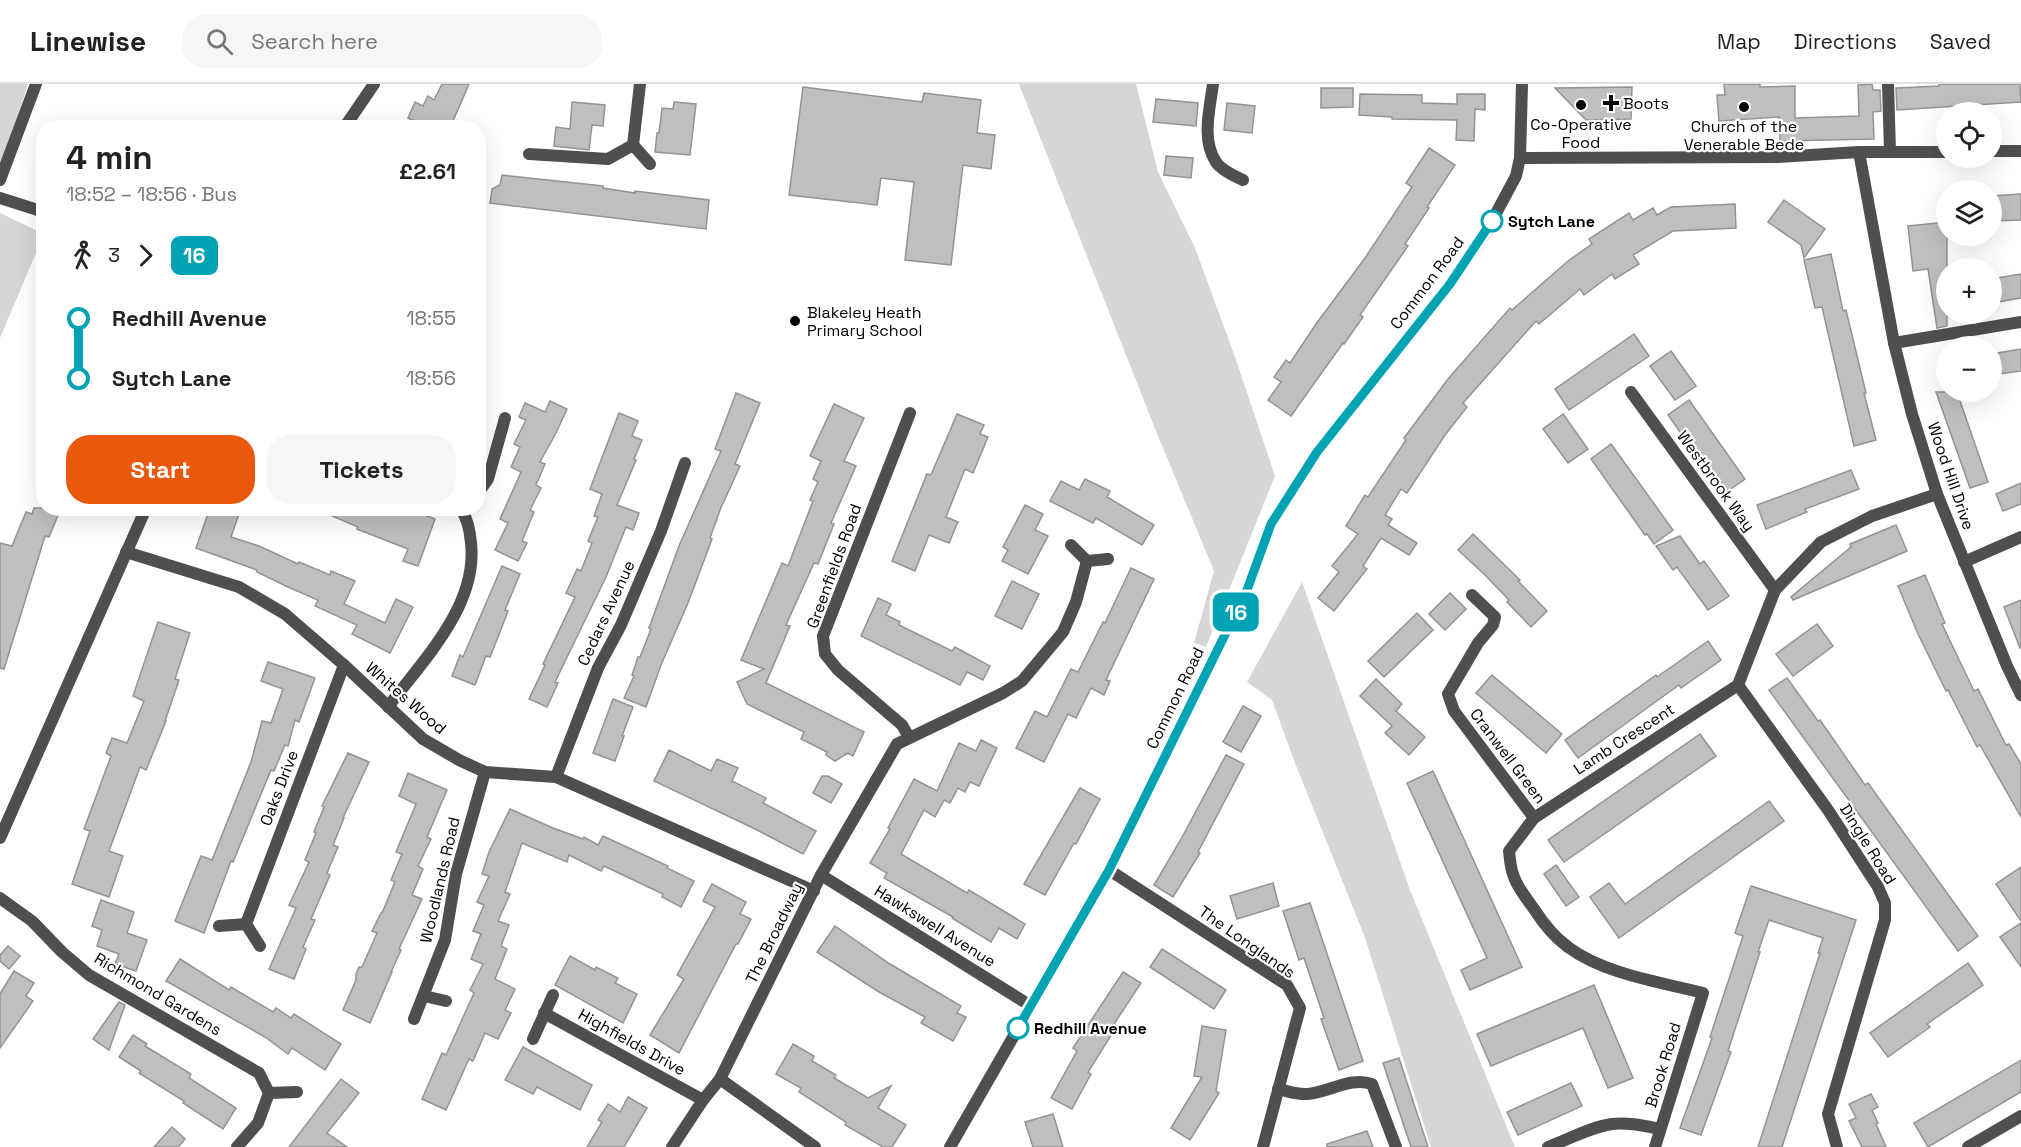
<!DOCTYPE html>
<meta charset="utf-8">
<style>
:root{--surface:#fff;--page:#f6f6f6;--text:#222;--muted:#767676;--line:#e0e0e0;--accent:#ea580c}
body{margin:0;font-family:"Space Grotesk",sans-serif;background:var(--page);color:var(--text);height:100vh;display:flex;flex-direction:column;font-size:22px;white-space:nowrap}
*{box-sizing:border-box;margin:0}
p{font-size:20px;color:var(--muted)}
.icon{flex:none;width:33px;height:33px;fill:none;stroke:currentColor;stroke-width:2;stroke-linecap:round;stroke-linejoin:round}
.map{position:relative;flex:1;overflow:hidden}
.sheet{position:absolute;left:36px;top:36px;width:450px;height:396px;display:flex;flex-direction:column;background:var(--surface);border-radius:24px;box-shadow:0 6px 24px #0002}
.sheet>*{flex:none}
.badge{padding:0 12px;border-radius:9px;font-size:21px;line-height:39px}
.controls{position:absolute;left:1936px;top:18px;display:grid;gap:12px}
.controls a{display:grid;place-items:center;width:66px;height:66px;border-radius:50%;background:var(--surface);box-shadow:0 6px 24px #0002;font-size:30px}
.map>.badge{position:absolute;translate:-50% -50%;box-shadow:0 0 0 3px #fff}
.legs{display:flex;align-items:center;gap:9px;height:66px;padding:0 30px;font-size:20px}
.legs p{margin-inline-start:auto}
.summary{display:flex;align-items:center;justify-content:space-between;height:102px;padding:0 30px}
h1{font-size:33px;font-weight:700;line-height:45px}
.primary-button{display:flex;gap:12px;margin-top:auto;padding:12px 30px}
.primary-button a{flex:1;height:69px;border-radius:24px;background:var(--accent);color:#fff;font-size:24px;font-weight:700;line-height:69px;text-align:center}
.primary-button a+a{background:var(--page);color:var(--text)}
ul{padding:0 30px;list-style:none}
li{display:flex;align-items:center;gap:21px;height:60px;font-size:22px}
li i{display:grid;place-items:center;width:9px;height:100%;margin:0 8px;background:currentColor}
li i::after{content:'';width:15px;height:15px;margin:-8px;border:4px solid;border-radius:50%;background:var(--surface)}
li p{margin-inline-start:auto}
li:first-child i{background:linear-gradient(#0000 50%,currentColor 0)}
li:last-child i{background:linear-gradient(currentColor 50%,#0000 0)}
header{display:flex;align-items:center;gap:36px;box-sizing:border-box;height:84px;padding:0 30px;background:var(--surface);border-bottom:2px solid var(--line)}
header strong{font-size:28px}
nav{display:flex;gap:33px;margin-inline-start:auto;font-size:21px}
.search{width:420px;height:54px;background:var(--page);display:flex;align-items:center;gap:15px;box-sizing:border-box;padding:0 21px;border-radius:24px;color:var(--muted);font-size:22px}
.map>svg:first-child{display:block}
</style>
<header>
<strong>Linewise</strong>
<div class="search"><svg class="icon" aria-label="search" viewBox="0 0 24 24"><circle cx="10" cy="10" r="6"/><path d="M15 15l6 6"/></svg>Search here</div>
<nav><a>Map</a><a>Directions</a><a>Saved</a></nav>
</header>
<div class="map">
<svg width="2021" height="1063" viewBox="0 0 2021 1063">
<rect width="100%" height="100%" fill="#fff"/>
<g fill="#d6d6d6">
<path d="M0,0H28L0,89Z"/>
<path d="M1019,0H1136L1158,88L1195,164L1235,273L1275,392L1206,563L1194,559L1214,487L1158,352Z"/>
<path d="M0,129L44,150L0,254Z"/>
<path d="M1302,498L1410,806L1515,1063H1431L1364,851L1295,679L1272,616L1247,598Z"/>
</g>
<g fill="#bfbfbf" stroke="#939393" stroke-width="1.5">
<path d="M442,0H469L450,44H412L415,37L408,34L415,18L423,22L428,12L434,16Z"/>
<path d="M1724,0H1760V3L1795,2V34L1859,32L1858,1L1872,0L1873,6H1880L1881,27L1873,28L1874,55L1780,57L1779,33L1719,37L1717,11H1725Z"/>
<path d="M1939,0H2020L2021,18L1897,26L1896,4L1939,2Z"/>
<path d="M803,3L922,18L924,9L981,16L977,49L995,51L991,85L963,81L951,181L905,176L914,98L881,94L877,121L789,111Z"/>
<path d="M1632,3L1631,35L1586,36L1555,4Z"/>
<path d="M1321,4H1353V23L1321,24Z"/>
<path d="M1360,10L1422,11V19L1457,20V10H1485V26L1475,25L1474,57L1456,56L1457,36L1392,35V33L1359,31Z"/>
<path d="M1156,15L1198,19L1196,42L1153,38Z"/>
<path d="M572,18L605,21L603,42L592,41L589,66L554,62L556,43L570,45Z"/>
<path d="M674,18L696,20L690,71L655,68L657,49H659L662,24L673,25Z"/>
<path d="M1227,19L1255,22L1252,49L1224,46Z"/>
<path d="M1429,64L1455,81L1427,123L1429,124L1405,160L1408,162L1360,231L1363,233L1344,260L1343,259L1291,332L1268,316L1281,298L1274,293L1286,276L1290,279L1316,240L1365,174L1412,103L1406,99Z"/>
<path d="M1166,72L1193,74L1191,94L1164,91Z"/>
<path d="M502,91L603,102V104L635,109V107L709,116L706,145L490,119L492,105L500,101Z"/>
<path d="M2021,110V136L1992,137V112Z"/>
<path d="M1784,116L1825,145L1804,174L1801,161L1768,138Z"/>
<path d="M1735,120L1736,144L1673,147L1633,171L1639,180L1615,195L1612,190L1584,211L1580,205L1539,240L1536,237L1463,319L1467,323L1445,351L1407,409L1401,405L1385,431L1392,435L1388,441L1417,459L1409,471L1381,454L1363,482L1367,485L1334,527L1318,514L1339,488L1332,482L1358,450L1346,442L1365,411L1368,413L1406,356L1404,354L1448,295L1510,224L1512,226L1568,177L1592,160L1589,155L1629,129L1633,136L1653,124L1657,131L1671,123Z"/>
<path d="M1947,138V242L1937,244L1928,185L1913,187L1908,142Z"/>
<path d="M1831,170L1843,227L1846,226L1866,309H1864L1876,356L1854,362L1822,223L1815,224L1804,176Z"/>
<path d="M2021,190V214L1992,219V195Z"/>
<path d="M1634,250L1649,272L1569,326L1555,305Z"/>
<path d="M2021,265V287L1992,291V270Z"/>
<path d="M1671,267L1696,302L1675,316L1650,282Z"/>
<path d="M1936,308H1957L1988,398L1970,404Z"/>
<path d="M736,309L760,319L735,380L740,382L720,426L710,454L712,455L688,519L661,581L646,623L624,614L634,592L632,591L638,573H640L651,545L649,544L679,462L721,367L715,365Z"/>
<path d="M1689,316L1745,395L1724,410L1668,331Z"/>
<path d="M550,317L567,325L556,349L540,378L545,380L536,401L541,404L530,426L534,428L522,457L527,459L518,477L495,466L508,439L500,435L521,388L511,383L520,363L514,360L526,336L519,333L525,319L545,328Z"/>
<path d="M834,320L864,334L844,377L856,382L831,439L834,440L818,480L814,479L786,541L790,542L766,599L864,648L853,672L848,669L835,677L826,671L827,668L801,655L804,648L747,620L737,598L764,585L741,576L782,479L788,482L813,417L810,416L818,398L813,395L821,377L810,372Z"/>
<path d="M619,329L638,337L632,352L642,356L634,375L636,376L617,421L639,429L633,446L626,443L606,493L555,598L558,599L547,623L529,615L545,581L543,580L575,513L566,509L577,485L581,487L592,459L588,457L598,433L594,432L602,410L590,405Z"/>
<path d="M957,330L984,341L980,350L988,353L973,389L965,385L946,433L958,438L949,459L929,451L915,487L892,477L927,390L931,391Z"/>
<path d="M1563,330L1588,365L1568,379L1543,345Z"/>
<path d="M1611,360L1673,446L1654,460L1647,450L1645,451L1591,375Z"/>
<path d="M1851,386L1859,405L1805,425L1807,428L1766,445L1757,421Z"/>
<path d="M1085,395L1110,407L1107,413L1154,441L1142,461L1096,434L1093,439L1050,417L1061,397L1079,406Z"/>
<path d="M2021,399V420L2003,427L1996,410Z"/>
<path d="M1025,421L1043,430L1035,446L1048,452L1028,490L1002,477L1008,466L1003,463Z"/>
<path d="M34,424H61L49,453L45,452L4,585L0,584V459L12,462L26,428L32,430Z"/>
<path d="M210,424H241L231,453L259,462L298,480L299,478L330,491L331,487L355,497L344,520L385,539L396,515L413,523L390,569L352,550L357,541L315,522L318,516L288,503L257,488V486L196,464Z"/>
<path d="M314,424H405L435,435L418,482L403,477L408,465L357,445L358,443Z"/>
<path d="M1896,441L1907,467L1793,516L1791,513L1851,463L1850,460Z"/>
<path d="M1473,450L1520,496L1518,497L1547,527L1531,543L1507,518L1509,516L1484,490L1458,466Z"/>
<path d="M1680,452L1700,480L1704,477L1729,512L1708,526L1677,483L1673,486L1656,462Z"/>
<path d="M502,482L520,490L505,526L508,527L500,548L490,573L486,572L475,601L452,592L460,571L463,573Z"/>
<path d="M1131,484L1154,495L1106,596L1110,597L1104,611L1091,604L1076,634L1068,630L1044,678L1016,664L1035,627L1047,633L1071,585L1078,588L1103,538L1105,539Z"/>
<path d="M1925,491L1945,539L1942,540L1974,607L1978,605L2006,661L2009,660L2021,680V733L1980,661L1977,663L1948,606L1946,607L1918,550L1898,502Z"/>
<path d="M1012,497L1039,510L1022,545L995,532Z"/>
<path d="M1450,509L1466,525L1445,546L1429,530Z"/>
<path d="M878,514L891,520L886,531L900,538L899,541L952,567L955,563L990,582L983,596L967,588L960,601L861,552Z"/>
<path d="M2021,516V564H2020L2004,523Z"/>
<path d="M1417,529L1433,546L1384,593L1368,577Z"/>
<path d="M158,538L190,549L175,595L179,596L165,637H166L146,686L140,683L109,767L123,772L109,813L72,800L90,747L84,745L111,672L106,669L112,654L127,659L144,617L133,612Z"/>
<path d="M1817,540L1833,562L1793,592L1776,570Z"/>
<path d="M1708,557L1721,576L1681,604L1679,601L1578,674L1565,656L1656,591L1657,593Z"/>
<path d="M268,578L315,594L299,638L295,636L288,662L285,661L274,687L271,686L233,778L231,777L204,849L175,837L201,772L212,776L251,678L262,637L271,639L283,605L261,597Z"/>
<path d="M1492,591L1562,650L1546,669L1476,609Z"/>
<path d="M1787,594L1818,637L1820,636L1865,701L1868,699L1978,852L1958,867L1769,606Z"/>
<path d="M1376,595L1402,620L1396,627L1425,653L1409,671L1385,649L1392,642L1360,612Z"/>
<path d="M613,615L633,623L622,652H624L615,677L593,669Z"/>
<path d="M1243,622L1261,632L1241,668L1223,658Z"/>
<path d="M1700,650L1716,672L1564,778L1548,756Z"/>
<path d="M981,656L997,664L979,702L970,698L965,708L958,704L950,719L944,716L935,733L924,726L901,770L967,809L969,806L1025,840L1017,855L999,844L991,858L952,834L953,833L884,794L887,789L870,779L890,745L888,744L914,695L937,707L959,659L976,667Z"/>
<path d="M669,666L711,687L717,675L738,684L732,697L766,714L763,719L816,747L803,770L751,743L654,697Z"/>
<path d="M348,669L369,678L343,734H344L333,761L338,763L327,789L330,791L311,835L315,836L303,863L306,865L294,895L269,885L296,824L289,821L309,778L305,776L316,749L314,748L324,723L322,722Z"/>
<path d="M1226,671L1244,680L1198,768L1200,769L1173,813L1154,801L1180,757Z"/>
<path d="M1433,687L1522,883L1470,906L1461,886L1487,874L1407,699Z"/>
<path d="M408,689L447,706L427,753L431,755L418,782L423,785L412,811L422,815L399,865L401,866L391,888H392L370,939L343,926L356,896V890L359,883H362L377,849L372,847L381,829H382L395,798L391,796L402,770L396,768L416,720L399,712Z"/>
<path d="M822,692H828L842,700L831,719L813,709Z"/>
<path d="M1080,704L1100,715L1076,760L1074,759L1045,811L1024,800Z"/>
<path d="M1769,717L1784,737L1619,854L1590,813L1609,799L1625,820Z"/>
<path d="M510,725L553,744L583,755L584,753L598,761L603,752L668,782L667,784L694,797L681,823L662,813L663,810L604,782L601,787L569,771L567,778L522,759L505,808L510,810L498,837L509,841L501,862L507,865L495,895L515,905L505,926L511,929L498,955L485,949L473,977L469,975L446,1026L422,1015L442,969L446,971L474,909L470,906L483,880L471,875L481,850L473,847L484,821L477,818L489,792L482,790L489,768Z"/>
<path d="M1556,781L1579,813L1566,822L1544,790Z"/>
<path d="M2021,783V837L1996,800Z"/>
<path d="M1273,799L1279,822L1237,835L1230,812Z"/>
<path d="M712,800L746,818L740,830L751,835L738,860H736L679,969L650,951L684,895L677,891L715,823L703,817Z"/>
<path d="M1751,802L1856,836L1782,1063H1758L1820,869H1818L1823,854L1769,836L1758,868H1760L1728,967L1731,968L1701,1051L1680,1044L1712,954L1710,953L1743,852L1735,849Z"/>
<path d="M101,816L134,828L127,849L147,856L136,887L115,880L119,870L97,862L102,846L92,842Z"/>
<path d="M1310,819L1363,977L1339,986L1321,935L1324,934L1304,874L1299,876L1283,827Z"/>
<path d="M2021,839V883L2000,853Z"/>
<path d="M835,842L890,880L961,922L957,929L966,933L953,957L921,939L925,933L879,908L817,868Z"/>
<path d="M8,862L20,872L9,885L0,877V871Z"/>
<path d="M1162,865L1226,906L1214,925L1150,883Z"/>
<path d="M570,872L595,886L596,883L618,894L615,899L637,910L623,939L555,901Z"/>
<path d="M180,875L229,906L231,903L273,928L276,924L291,934L294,930L341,960L325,986L292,964L288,970L265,953L166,897Z"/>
<path d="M1968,879L1983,901L1927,940L1930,943L1888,973L1870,949Z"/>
<path d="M14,887L34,899L26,912L33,917L0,964V910Z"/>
<path d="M1123,888L1141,899L1114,940L1117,942L1088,988L1091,990L1072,1025L1051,1014L1077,967L1073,964Z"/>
<path d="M1594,901L1633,994L1608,1004L1583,944L1491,982L1477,950Z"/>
<path d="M119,918L125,921L109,966L93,955Z"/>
<path d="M1202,942L1226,946L1216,1007L1219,1009L1190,1056L1171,1044L1202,993L1194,992Z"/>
<path d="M133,951L147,960L145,962L191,990L189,994L236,1024L223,1045L183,1019L184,1017L139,989L141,987L119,973Z"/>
<path d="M793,960L814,972L812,977L836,991L834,994L868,1014L891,1002L878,1024L906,1041L892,1063H883L845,1041L846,1038L799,1008L801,1004L776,990Z"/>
<path d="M523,963L592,1001L580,1026L537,1003L533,1010L505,996Z"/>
<path d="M1399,974L1428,1063H1411L1383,979Z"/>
<path d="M2021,976V1008L1928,1063L1914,1039Z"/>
<path d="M341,995L359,1009L327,1049L347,1063H289Z"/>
<path d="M1571,999L1582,1022L1518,1051L1507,1028Z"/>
<path d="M1871,1010L1878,1023L1872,1026L1878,1039L1876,1040L1886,1063H1862L1849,1037L1856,1034L1849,1020Z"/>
<path d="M628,1013L647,1024L624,1063H587L602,1038L598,1036L608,1020L620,1028Z"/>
<path d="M1053,1030L1063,1063H1033L1025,1038Z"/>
<path d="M172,1043L185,1055L178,1063H154Z"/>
<path d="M1367,1047L1373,1063H1327V1060Z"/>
</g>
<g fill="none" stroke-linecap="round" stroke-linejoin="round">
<g stroke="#4f4f4f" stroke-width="12">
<path d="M1213,0C1210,24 1201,56 1216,78C1221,86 1234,92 1243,96"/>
<path d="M1888,0L1890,68"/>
<path d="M0,96L36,0"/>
<path d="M0,114L44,128"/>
<path d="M478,409L488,395L505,334"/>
<path d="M1278,1005C1288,1007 1297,1011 1307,1010C1328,1009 1351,992 1372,1000L1396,1063"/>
<path d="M1548,1063C1569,1055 1591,1043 1612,1040C1628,1038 1645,1042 1660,1045"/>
</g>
<g stroke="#4f4f4f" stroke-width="12">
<path d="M344,44L374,0"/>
<path d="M633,61L650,80"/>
<path d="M1992,67H2021"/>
<path d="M1859,68L1894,259L1912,330L1937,410L2007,582L2021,611"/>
<path d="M529,70L608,75L633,61L640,0"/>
<path d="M1520,74L1777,73L1859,68H1947"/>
<path d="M1894,259L2021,238"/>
<path d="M1631,308L1775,506"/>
<path d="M1071,461L1087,477L1108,475"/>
<path d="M126,468L239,503L285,530L344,581L423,655L459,676L485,688L556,693L814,807"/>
<path d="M1964,478L2021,453"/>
<path d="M1472,511L1495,533L1493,541L1478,559L1448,610L1454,627L1534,734"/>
<path d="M1738,601L1828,726L1878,803L1885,819V836L1828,1030L1837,1063"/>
<path d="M388,623C423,576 478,522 471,459C470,447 468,434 460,424"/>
<path d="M909,653L902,641L838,586L825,570L823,552L910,329"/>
<path d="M556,693L598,584L621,541L661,447L685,379"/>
<path d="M0,754L146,424"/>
<path d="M1109,786L1287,901L1300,924L1263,1063"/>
<path d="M821,791L1031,922"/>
<path d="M0,814L32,837L62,868L89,891L259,989L269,1009L258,1039L237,1063"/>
<path d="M246,840L344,581"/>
<path d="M219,842L246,840L260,862"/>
<path d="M424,912L446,917"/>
<path d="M544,929L703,1016"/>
<path d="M414,935L445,856L456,790L485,688"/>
<path d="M533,955L553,911"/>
<path d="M720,995L815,1063"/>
<path d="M269,1009L297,1008"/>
<path d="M672,1063L703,1016L720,995L821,791L897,660L1003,609L1022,597L1063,548L1076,518L1087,477"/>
<path d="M1655,1063L1703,909C1660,898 1604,890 1568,863C1554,853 1543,839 1534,825C1527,815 1516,802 1513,790C1510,782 1510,774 1509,767L1534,734L1738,601L1775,506L1821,458L1872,432L1937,410"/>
<path d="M1968,1063L2021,1032"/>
</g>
<path stroke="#4f4f4f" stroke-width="12" d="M950,1063L1109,786L1247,505L1271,440L1317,368L1450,200L1486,148L1516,92L1520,74L1522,0"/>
</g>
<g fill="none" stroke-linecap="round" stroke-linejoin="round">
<defs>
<path id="line-1" d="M1018,944L1109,786L1247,506L1271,440L1317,368L1450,200L1492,137"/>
</defs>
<use href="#line-1" stroke="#fff" stroke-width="14"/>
<use href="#line-1" stroke="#00a3b4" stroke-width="9"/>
</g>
<g fill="#000" stroke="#fff" stroke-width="2">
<path d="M1608 10h6v6h6v6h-6v6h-6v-6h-6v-6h6z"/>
<circle cx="1581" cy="21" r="6"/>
<circle cx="1744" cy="23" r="6"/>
<circle cx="795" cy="237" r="6"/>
</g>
<g fill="#fff" stroke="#00a3b4" stroke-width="3">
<circle cx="1492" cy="137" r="10"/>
<circle cx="1018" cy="944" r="10"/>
</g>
<g text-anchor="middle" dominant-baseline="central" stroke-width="4.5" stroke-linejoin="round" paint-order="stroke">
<g font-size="16" fill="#000" stroke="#fff" text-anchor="start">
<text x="1623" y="19">Boots</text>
<text x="1581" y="40" text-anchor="middle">Co-Operative<tspan x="1581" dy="18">Food</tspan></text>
<text x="1744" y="42" text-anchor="middle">Church of the<tspan x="1744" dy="18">Venerable Bede</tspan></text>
<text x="807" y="228">Blakeley Heath<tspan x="807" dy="18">Primary School</tspan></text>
</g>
<g font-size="16" font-weight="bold" fill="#000" stroke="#fff" text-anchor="start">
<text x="1508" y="137">Sytch Lane</text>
<text x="1034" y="944">Redhill Avenue</text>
</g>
<g font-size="16" fill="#000" stroke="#fff">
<text transform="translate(1427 199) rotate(-53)">Common Road</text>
<text transform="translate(1951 392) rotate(71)">Wood Hill Drive</text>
<text transform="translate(1716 397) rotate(54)">Westbrook Way</text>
<text transform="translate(834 482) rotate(-70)">Greenfields Road</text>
<text transform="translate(606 529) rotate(-65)">Cedars Avenue</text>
<text transform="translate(406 614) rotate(41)">Whites Wood</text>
<text transform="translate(1175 614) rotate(-64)">Common Road</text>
<text transform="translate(1624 655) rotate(-33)">Lamb Crescent</text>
<text transform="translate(1508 672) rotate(53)">Cranwell Green</text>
<text transform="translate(279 704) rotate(-69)">Oaks Drive</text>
<text transform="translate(1868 760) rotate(58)">Dingle Road</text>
<text transform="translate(440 796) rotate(-77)">Woodlands Road</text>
<text transform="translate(935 842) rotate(32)">Hawkswell Avenue</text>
<text transform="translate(774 849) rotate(-64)">The Broadway</text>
<text transform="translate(1247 858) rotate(35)">The Longlands</text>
<text transform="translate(158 910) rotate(31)">Richmond Gardens</text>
<text transform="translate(632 958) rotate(29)">Highfields Drive</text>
<text transform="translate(1663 981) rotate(-73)">Brook Road</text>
</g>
</g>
</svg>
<div class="controls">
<a><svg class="icon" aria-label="locate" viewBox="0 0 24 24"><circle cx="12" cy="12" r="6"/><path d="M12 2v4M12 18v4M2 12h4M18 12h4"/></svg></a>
<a><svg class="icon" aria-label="layers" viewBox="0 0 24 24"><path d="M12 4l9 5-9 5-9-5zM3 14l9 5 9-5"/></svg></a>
<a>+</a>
<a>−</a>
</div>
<b class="badge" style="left:1236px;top:528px;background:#00a3b4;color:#fff">16</b>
<section class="sheet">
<div class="summary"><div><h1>4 min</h1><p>18:52 – 18:56 · Bus</p></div><b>£2.61</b></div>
<div class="legs"><svg class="icon" aria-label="walk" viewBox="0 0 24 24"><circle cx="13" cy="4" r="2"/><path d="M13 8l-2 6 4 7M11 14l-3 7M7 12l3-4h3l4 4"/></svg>3<svg class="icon" aria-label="forward" viewBox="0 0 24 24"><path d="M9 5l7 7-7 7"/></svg><b class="badge" style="background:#00a3b4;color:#fff">16</b></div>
<ul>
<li><i style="color:#00a3b4"></i><b>Redhill Avenue</b><p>18:55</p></li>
<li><i style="color:#00a3b4"></i><b>Sytch Lane</b><p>18:56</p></li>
</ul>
<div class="primary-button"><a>Start</a><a>Tickets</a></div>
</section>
</div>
